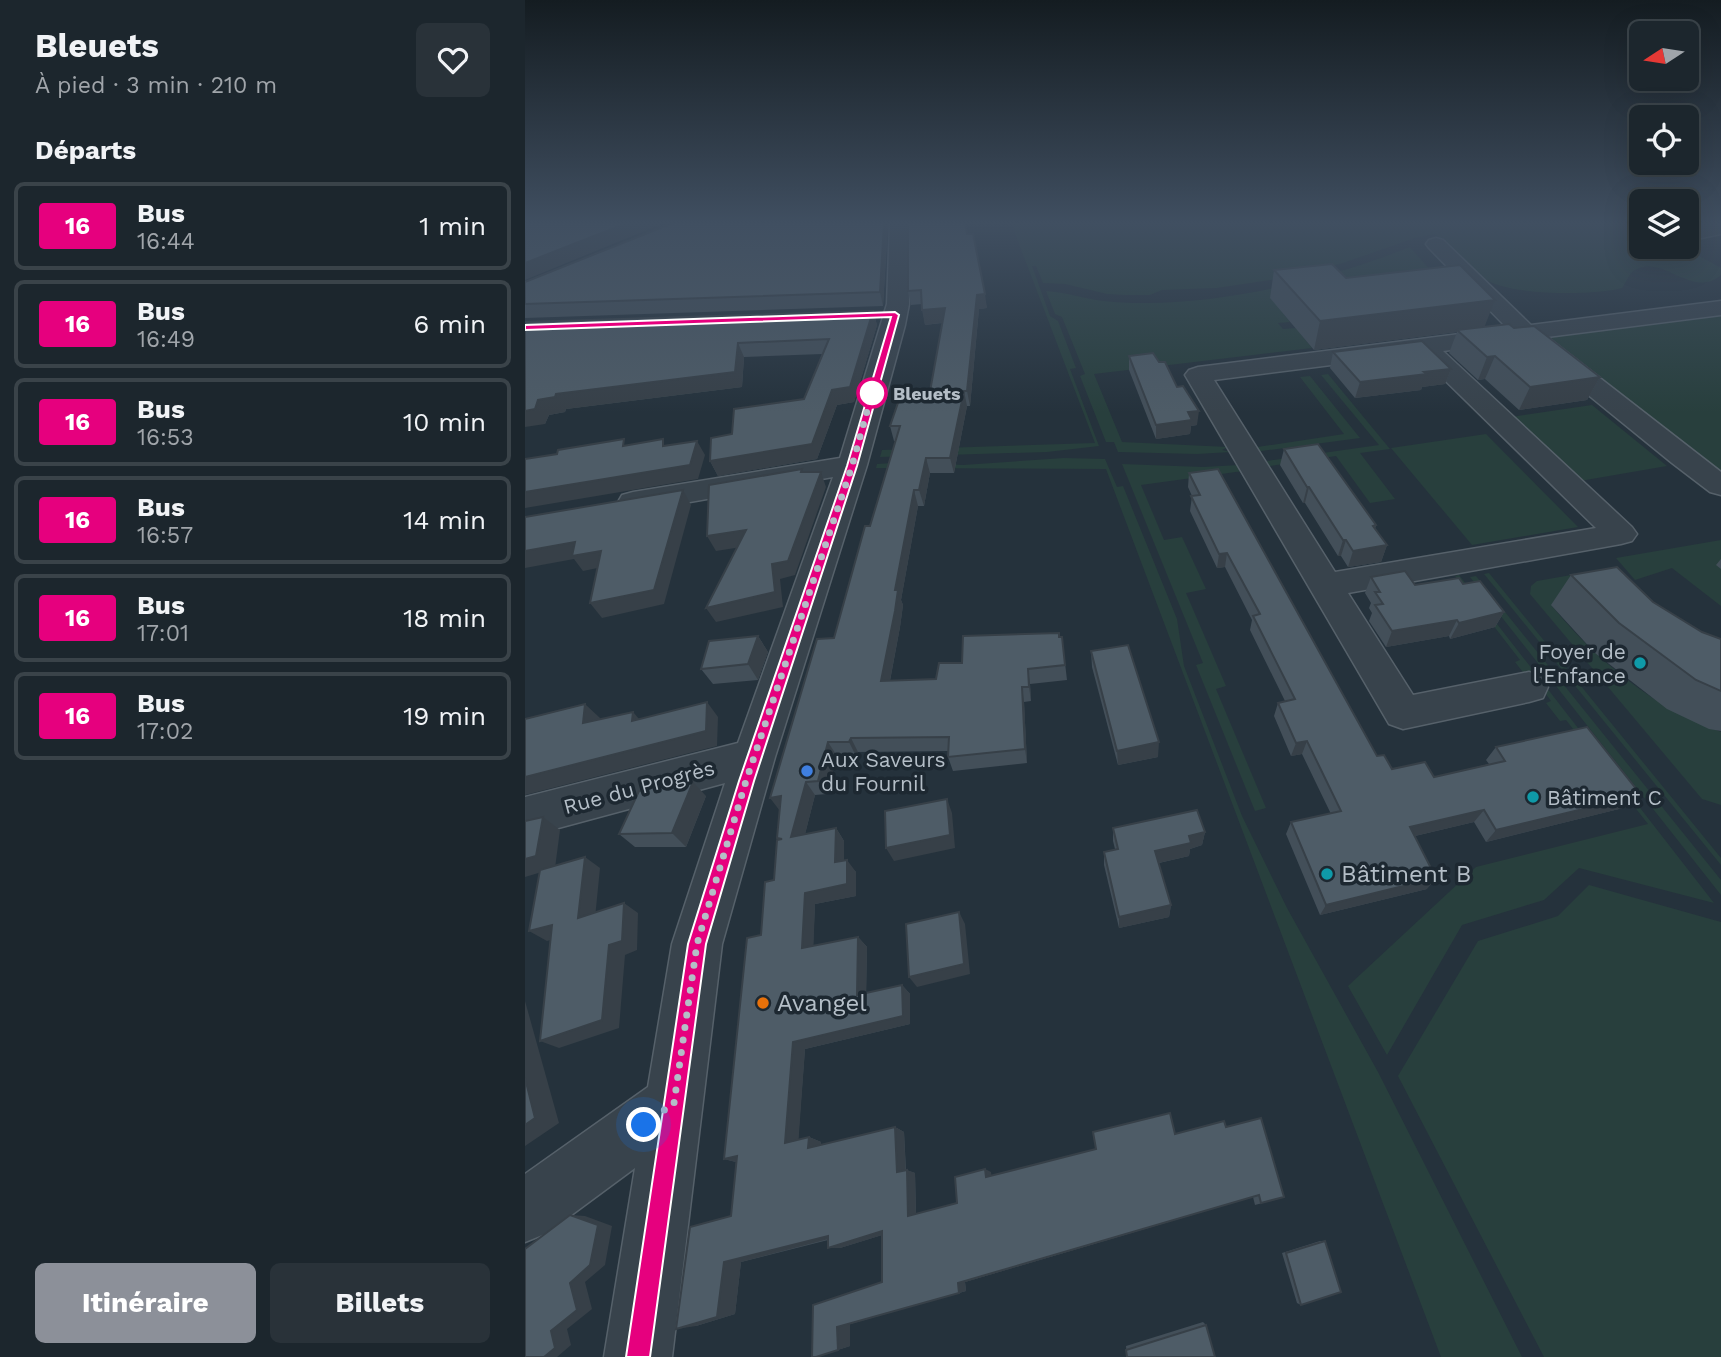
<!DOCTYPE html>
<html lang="fr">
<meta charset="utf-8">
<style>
:root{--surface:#1c262d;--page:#293239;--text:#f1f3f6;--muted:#a0a5aa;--line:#3a4349;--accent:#8c9099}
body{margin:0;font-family:"Work Sans",sans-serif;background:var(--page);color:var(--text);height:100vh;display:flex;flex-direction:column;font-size:26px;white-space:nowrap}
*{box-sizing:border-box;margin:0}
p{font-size:23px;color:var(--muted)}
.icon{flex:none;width:38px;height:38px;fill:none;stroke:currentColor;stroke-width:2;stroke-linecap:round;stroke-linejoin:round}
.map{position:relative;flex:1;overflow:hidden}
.details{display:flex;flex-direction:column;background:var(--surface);width:525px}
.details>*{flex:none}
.badge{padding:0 14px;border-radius:5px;font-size:24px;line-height:46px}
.needle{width:46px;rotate:258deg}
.fabs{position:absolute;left:1104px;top:21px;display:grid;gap:14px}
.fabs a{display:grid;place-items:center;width:70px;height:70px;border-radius:10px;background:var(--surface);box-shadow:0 7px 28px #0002,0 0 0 2px var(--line);font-size:35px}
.you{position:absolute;width:35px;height:35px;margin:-18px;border:5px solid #fff;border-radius:50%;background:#1a73e8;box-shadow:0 0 0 10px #1a73e833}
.map>.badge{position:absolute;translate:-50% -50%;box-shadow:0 0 0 4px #fff}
h2{padding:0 35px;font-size:26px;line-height:63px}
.round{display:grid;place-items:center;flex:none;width:74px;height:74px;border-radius:10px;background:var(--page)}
.headline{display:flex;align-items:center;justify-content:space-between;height:119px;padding:0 35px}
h1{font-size:33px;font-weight:700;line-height:52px}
.action{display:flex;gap:14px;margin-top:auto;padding:14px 35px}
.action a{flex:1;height:80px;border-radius:10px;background:var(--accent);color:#fff;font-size:28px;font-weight:700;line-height:80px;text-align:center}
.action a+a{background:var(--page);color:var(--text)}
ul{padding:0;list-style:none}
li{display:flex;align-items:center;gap:21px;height:88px;margin:0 14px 10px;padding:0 21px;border:4px solid var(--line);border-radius:10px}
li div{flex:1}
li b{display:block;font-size:26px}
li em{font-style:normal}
li .badge{min-width:77px;font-weight:700;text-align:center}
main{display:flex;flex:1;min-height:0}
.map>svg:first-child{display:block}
</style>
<main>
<section class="details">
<div class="headline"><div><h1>Bleuets</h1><p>À pied · 3 min · 210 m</p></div><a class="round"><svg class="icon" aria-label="heart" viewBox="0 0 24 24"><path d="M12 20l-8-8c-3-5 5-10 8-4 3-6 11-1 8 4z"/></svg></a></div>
<h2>Départs</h2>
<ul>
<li><span class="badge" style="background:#e6007e;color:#fff">16</span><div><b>Bus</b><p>16:44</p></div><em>1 min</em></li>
<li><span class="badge" style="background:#e6007e;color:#fff">16</span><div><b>Bus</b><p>16:49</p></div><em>6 min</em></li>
<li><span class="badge" style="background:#e6007e;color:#fff">16</span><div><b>Bus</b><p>16:53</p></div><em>10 min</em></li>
<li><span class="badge" style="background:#e6007e;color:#fff">16</span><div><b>Bus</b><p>16:57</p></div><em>14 min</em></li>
<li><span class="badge" style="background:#e6007e;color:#fff">16</span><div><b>Bus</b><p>17:01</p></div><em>18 min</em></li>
<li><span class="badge" style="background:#e6007e;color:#fff">16</span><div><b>Bus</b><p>17:02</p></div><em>19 min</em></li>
</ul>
<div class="action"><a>Itinéraire</a><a>Billets</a></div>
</section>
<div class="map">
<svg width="1196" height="1357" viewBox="0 0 1196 1357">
<rect width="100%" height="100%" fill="#25323c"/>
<g fill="#283f3d">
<path d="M486,223H1094L1116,230V247H1158L1196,268V275C1167,300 1139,254 1110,270C1104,273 1101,283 1097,288C1068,296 982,296 958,278C941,265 926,248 910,234L890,238L818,263L771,276L692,288L637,290L625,295H600L582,294L540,284L518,283L511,266H507L525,316L533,321L551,368L545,369L574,446L522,452L355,457L357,450L570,443Z"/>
<path d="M885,247L914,280L746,298L765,322L753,323L758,329L771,328L787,348L569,374L597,442L703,447L697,450L706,452L672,454L593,452L589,442H581L555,376L560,374L537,317L530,314L521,291C541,292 560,299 579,301C674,311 798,282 885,247Z"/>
<path d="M1196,308V486L1002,333Z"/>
<path d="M803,374L865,449L835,453L870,499L845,503L811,456L738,467L735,462L854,445L796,375Z"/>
<path d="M785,376L835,438L729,452L726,448L819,434L775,377Z"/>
<path d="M1067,405L1142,466L1055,481L986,417Z"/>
<path d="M961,434L1053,527L947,545L866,448Z"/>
<path d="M539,458L580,459L592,487L598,486L652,619L659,666L717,816L762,908L853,1072L997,1357H916L581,469L351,468L352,464L384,462L438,465Z"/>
<path d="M597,464L678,467L714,465L718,471L616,485L639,540L657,537L681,589L661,593L701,686L691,689L741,808L730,811L671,665L678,663Z"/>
<path d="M1196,540V606L1147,568L1110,580L1091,558Z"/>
<path d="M1092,567L1110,588L1027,606C1072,661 1128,707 1196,732V805L1177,799L1005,594L1006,586L1012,581Z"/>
<path d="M964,573L1196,858V865L959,574Z"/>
<path d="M934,575L1189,903L1054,868L1019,900L937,925L862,1055L823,986L951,867L1123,824L1041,720L1035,721L1021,703L1026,701L1010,679L1004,680L990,662L995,660L930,576Z"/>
<path d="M951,576L1196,880V895L945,577Z"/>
<path d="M1064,885L1196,922V1357H1019L873,1076L953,941L1033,916Z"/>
</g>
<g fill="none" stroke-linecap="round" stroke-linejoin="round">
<defs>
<g id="minor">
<path d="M365,223H383L384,304L380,325L342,465L250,757L197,944L147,1357H79L110,1168L22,1233L0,1242V1174L123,1087L147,944L200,783L0,837V797L213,743L308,477L108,512L97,509L93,502L97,495L108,492L315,458L362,304Z"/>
<path d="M1173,223H1193L1196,226V234L1162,241V229L1176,228Z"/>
<path d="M911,238L918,240L1006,325L1196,301V315L1022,337L1196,472V495L1185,492L1147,463L997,341L918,351L1107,527L1112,534L1107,541L1096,544L823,593L888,695L1004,672L1018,676L1023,687L1018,698L1004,702L878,729L864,724L660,375L664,370L673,367L982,328L904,248L901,244L904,240ZM893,354L1071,528L810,572L689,380Z"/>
</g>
</defs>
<use href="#minor" stroke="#56616a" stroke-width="3"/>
<use href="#minor" fill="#38434c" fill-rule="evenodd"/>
</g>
<g fill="#434f59">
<path d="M148,223H363L358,306L0,318V282Z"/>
<path d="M442,234L462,308L454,309L445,406H442L429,473H405L399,506H393L376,600L378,605L375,627L365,681L411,679L437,663L537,637L542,680L505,684L506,701L499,702L502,763L428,771L423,757V751L333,752L331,756H312L302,794L290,795L280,834L311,828L319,841V861L331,872V896L290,904L288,946L333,937L342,947L341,993L377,985L385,994V1024L280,1049L273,1140L284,1137L296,1142V1145L370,1127L379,1132L381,1170L390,1173L391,1214L432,1203L466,1172V1176L650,1134L701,1127L753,1199L730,1205L728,1197L440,1282L441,1291L325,1324V1346L291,1357L357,1282V1235L315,1248H303V1240L216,1262L210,1314L171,1326L206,1216L211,1162L199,1159L236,935L249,880L254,840L252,838L309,638L345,526L371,441H369L365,426L404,397L417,323L400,325L397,304L386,305L383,291Z"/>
<path d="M749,270L821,278L959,327L989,328L1075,377L1062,400L994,410L960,379L953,380L924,353L932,332L789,350L745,298Z"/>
<path d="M348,311L352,325L329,402L312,405L292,459L193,476L185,461L207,434L279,399L297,354L219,357L217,387L41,409L40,412L24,415L20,424L0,322Z"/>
<path d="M808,352L926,369L920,384L897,387L896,390L830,398L805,368Z"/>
<path d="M604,356L672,425L666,426L665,434L631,439L604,370Z"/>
<path d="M759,449L851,525L850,529L862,545L856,562L823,567L816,556H813L780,503H778L755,465Z"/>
<path d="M664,473L852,756L867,769L909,777L964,764L961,760L971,747L1116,795L1102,807L961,842L949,822L890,836L902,889L795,915L761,834L766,822L806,814L777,754L766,756L749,716L753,703L760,701L725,630L727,620L700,567L692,568L665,511L667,496L663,487Z"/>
<path d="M1196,559V569L1191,565Z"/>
<path d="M1046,575L1128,602L1177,632L1196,639V731L1184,729L1142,709L1070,653L1026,605Z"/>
<path d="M846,577L890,585L938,584L979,612L970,627L925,639L924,636L861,647L844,621L847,613L844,608L846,603L840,593Z"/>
<path d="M233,636L243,652L233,680L188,684L176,669Z"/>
<path d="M566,651L633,757L593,765L567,667Z"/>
<path d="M181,796L161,847H110L94,834Z"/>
<path d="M588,828L680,832L677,845L665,849L664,856L634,863L646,905L644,917L594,928L579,865V852L590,849L588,841Z"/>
<path d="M795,1241H800L776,1305L772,1303L757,1253Z"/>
<path d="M678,1322L681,1325L602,1357L601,1346Z"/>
</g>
<g fill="#374048">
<path d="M102,223H139L0,280V263Z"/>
<path d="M359,223H363L358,306L355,292Z"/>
<path d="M460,294L462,308L454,309L445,406L442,391L452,295Z"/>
<path d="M970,300L959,328L932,330V332L789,350L795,321Z"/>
<path d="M420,308L422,322L400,325L397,310Z"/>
<path d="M348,311L352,325L329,402L312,405L292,459L193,476L185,461L307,390Z"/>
<path d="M213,343L219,357L217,387L41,409L40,412L24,415L20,424L0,427V411L13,400Z"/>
<path d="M970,356L960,379L953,380L962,357Z"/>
<path d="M926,369L920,384L897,387L896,390L830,398L835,382Z"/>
<path d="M1075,377L1062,400L994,410L1005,387Z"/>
<path d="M439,391L442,406L429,473L425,458Z"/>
<path d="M674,411L672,425L666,426L665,434L631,439V425L663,412Z"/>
<path d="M172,441L180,455L173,479L0,508V492Z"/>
<path d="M401,458L405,473L399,506L394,490Z"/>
<path d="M296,472L301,487L270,575L255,579L258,607L191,622L181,608L247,564Z"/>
<path d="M782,487H784L780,503H778Z"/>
<path d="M158,490L166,505L139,604L77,618L65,603Z"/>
<path d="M389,490L393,506L376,600L378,605L375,627L362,696L356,681L370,590Z"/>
<path d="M221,530L229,545L191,551L182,536Z"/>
<path d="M818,540H821L816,556H813Z"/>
<path d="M50,542L76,551L87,565L58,571L49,559L0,568V551Z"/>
<path d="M862,545L856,562L823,567L828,551Z"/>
<path d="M702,553L700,567L692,568L694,554Z"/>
<path d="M979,612L970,627L925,639L934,623Z"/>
<path d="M932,620L924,636L861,647L867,631Z"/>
<path d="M233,636L243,652L233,680L223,664Z"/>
<path d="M503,669L505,684L506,701L504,687Z"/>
<path d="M497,687L499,702L502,763L500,749Z"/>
<path d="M182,702L193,717L192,746L0,795V777Z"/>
<path d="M60,704L75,718L73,738L58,723Z"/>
<path d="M108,712L121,727L107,721Z"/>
<path d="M326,738L333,752L331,756L324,742Z"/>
<path d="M782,741L777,754L766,756L771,743Z"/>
<path d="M303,742L312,756L302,794L293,781Z"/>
<path d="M634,742L633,757L593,765L592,751Z"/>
<path d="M168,782L181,796L161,847L147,833Z"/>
<path d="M281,782L290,795L276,850L266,837Z"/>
<path d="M1116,795L1102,807L961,842L971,830Z"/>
<path d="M256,796L255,811L245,798Z"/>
<path d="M422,799L427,813L430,848L369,861L361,848Z"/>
<path d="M959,810L949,822L877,839L885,827Z"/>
<path d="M18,817L35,830L30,868L0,877V859Z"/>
<path d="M311,828L319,841V874L310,862Z"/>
<path d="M680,832L677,845L665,849L664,856L629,864L630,851L664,836Z"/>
<path d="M60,857L75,868L69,928L53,918Z"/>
<path d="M322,860L331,872V896L290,904L288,958L277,948L280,893Z"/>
<path d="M911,878L902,889L795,915L801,905Z"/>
<path d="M99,903L113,913L112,950L100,955L94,1028L34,1048L15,1041L84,945Z"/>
<path d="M646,905L644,917L594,928V917Z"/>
<path d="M434,912L440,924L445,974L392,987L384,977Z"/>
<path d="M27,925L44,935L22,941L4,931Z"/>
<path d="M333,937L342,947L341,1004L332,995Z"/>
<path d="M377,985L385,994V1024L280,1049L273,1147L260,1143L268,1042Z"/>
<path d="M0,1001L34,1123L0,1146Z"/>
<path d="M370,1127L379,1132L381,1176L372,1172Z"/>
<path d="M284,1137L296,1142L295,1152L283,1148Z"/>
<path d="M212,1156L215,1163L199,1159Z"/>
<path d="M460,1169L466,1172L467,1180L461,1177Z"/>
<path d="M382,1170L390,1173L391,1218L383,1216Z"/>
<path d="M734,1195L440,1282L441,1291L325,1324V1346L291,1357L312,1327L433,1283Z"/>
<path d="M45,1215L60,1216L87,1226L80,1265L60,1282L67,1309L42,1329L46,1345L32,1357H19L26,1331L45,1283Z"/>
<path d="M357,1231L367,1232L315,1248H303Z"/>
<path d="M303,1236H315L216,1262L210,1314L171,1326L151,1329L199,1262Z"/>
</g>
<g fill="#4e5c67" stroke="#374048" stroke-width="2">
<path d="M0,223H102L0,263Z"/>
<path d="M148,223H359L355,292L0,304V282Z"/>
<path d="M383,223H440L442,234H448L460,294L452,295L442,391H439L425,458H401L394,490H389L370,590H373L370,611L356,681L411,679L414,663H437L438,636L534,633V637H537L540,665L503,669L504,687H497L500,749L423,757L424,737L326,738L324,742H303L293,781L281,782L266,837L311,828L310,862L322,860V884L280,893L277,948L333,937L332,995L377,985L378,1016L268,1042L260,1143L284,1137L283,1148L370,1127L372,1172L382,1170L383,1216L432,1203L430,1177L460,1169L461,1177L571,1149L568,1132L645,1113L650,1134L699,1121L701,1127L736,1118L759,1197L736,1203L734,1195L433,1283L434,1293L312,1327L313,1350L291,1357H287L288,1305L357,1282V1231L303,1248V1236L199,1262L192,1317L151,1329L165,1227L206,1216L212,1156L199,1159L222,938L236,935L240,882L249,880L252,840L257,839L252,838L256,796L245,798L292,639L309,638L340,526H345L375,426H365L375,397H404L420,308L397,310L396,290L383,291Z"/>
<path d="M807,264L821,278L935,265L970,300L795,321L749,270Z"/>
<path d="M348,311L325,387L307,390L287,444L185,461L186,438L207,434L209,409L279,399L304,339L213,343L210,372L31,394L30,397L13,400L10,409L0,411V322Z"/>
<path d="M984,324L989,328L1009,326L1075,377L1005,387L970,356L962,357L932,330Z"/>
<path d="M897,341L926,369L899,372L902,374L835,382L808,352Z"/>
<path d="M628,353L634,362H640L652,387L658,386L674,411L663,412L667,420L631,425L604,356Z"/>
<path d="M99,439L98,446L138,439V446L172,441L165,465L0,492V459L32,454L33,450Z"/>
<path d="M793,444L851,525L848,526L862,545L828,551L821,540H818L784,487H782L759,449Z"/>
<path d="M277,469L276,472H296L263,561L247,564L250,592L181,608L221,530L182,536L184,485Z"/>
<path d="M693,469L852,756L859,755L867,769L900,762L909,777L980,761L971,747L1062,727L1116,795L971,830L959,810L885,827L911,878L801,905L766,822L816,811L782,741L771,743L753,703L770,699L728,616L735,614L702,553L694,554L666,496L675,495L664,473Z"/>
<path d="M158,490L129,590L65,603L76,551L47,556L50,542L0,551V517Z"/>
<path d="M1092,567L1128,602L1177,632L1196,639V691L1171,680L1094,623L1046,575Z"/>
<path d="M880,571L890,585L934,578L938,584L955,581L979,612L934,623L932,620L867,631L850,605L858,604L850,592H855L846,577Z"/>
<path d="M233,636L223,664L176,669L184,641Z"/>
<path d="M603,645L634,742L592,751L566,651Z"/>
<path d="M182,702L181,731L0,777V719L60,704L58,723L108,712L107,721Z"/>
<path d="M168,782L147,833L94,834L114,791L146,783Z"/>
<path d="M422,799L425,835L361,848L360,811Z"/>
<path d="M672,810L680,832L664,836L666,843L630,851L646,905L594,917L579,852L593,849L588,828Z"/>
<path d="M18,817L11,856L0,859V821Z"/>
<path d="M60,857L53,918L99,903L97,941L84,945L77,1020L15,1041L27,925L4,931L15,870Z"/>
<path d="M434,912L439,964L384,977L381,924Z"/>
<path d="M0,1078L10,1118L0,1125Z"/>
<path d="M45,1215L73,1225L65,1265L45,1283L52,1310L26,1331L30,1348L19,1357H0V1249Z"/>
<path d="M800,1241L816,1292L776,1305L761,1253Z"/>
<path d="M681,1325L690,1357H602L601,1350Z"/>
</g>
<linearGradient id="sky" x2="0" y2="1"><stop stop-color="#141c21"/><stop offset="0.54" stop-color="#404f61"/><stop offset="1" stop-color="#404f61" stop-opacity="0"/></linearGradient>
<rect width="1196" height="413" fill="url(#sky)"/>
<path fill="#e6007e" stroke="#fff" stroke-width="2" d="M370,312L374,315L332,466L229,781L181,944L125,1357H101L163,944L214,781L322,466L366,317L0,330V325Z"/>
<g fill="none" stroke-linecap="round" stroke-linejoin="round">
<path stroke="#b4bec7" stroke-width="7" stroke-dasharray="0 12.6" d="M119,1125L149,1103L172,944L221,781L327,466L347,393"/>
</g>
<circle fill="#fff" stroke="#e6007e" stroke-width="3.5" cx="347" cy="393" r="14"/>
<g fill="#0f9aa8" stroke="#1d2831" stroke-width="2.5">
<circle cx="1115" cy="663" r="7"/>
<circle cx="1008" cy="797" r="7"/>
<circle cx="802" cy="874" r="7"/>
</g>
<circle fill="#3f7fe0" stroke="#1d2831" stroke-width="2.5" cx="282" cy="771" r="7"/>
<circle fill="#e8710a" stroke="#1d2831" stroke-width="2.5" cx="238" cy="1003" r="7"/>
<g text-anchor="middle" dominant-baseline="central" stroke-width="7" stroke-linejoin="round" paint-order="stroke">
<g font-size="18" font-weight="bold" fill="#b4bec7" stroke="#1d2831" text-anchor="start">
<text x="368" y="393">Bleuets</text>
</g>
<g font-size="21" fill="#b4bec7" stroke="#1d2831" text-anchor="start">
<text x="1101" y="651" text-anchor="end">Foyer de<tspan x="1101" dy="24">l'Enfance</tspan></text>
<text x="296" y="759">Aux Saveurs<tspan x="296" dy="24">du Fournil</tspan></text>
<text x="1022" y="797">Bâtiment C</text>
</g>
<g font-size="21" fill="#b4bec7" stroke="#1d2831">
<text transform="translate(114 787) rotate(-15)">Rue du Progrès</text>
</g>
<g font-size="24" fill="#b4bec7" stroke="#1d2831" text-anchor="start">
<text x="816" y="874">Bâtiment B</text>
<text x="252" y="1003">Avangel</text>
</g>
</g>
</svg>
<div class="fabs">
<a><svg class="needle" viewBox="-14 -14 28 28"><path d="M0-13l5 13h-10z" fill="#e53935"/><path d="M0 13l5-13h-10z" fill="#a0a5aa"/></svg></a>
<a><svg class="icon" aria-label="locate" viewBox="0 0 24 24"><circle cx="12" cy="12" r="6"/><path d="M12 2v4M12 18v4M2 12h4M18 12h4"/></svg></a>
<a><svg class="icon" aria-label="layers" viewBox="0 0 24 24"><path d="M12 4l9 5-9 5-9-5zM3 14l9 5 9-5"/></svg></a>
</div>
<div class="you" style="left:119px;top:1125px"></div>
</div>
</main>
